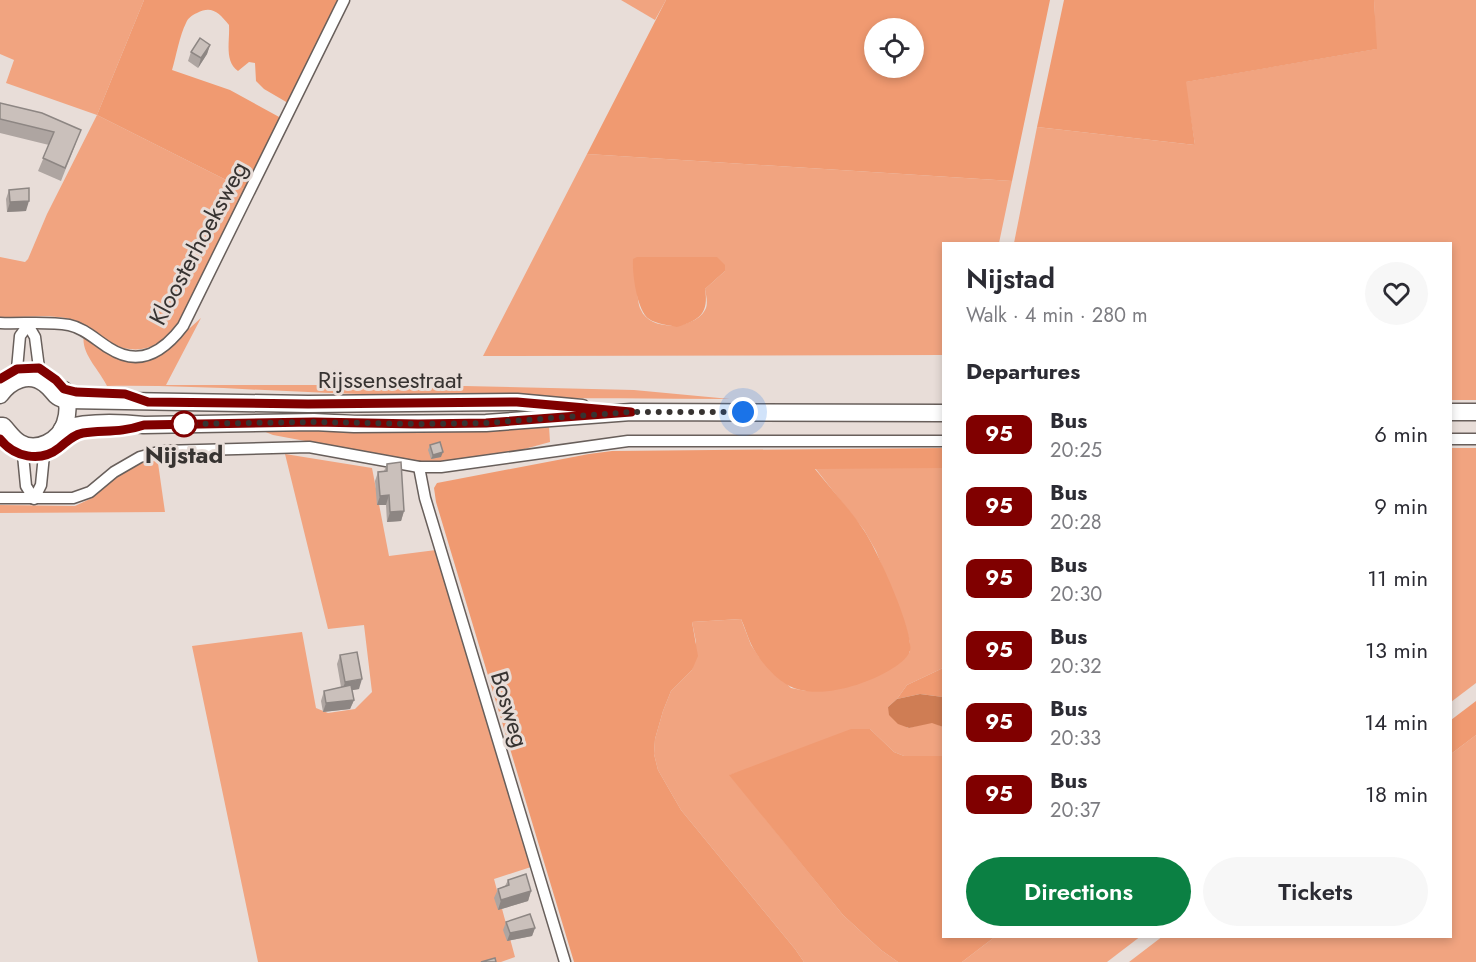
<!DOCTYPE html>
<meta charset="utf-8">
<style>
:root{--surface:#fff;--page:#f7f7f7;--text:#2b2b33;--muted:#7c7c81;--accent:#0b8043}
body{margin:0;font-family:Jost,sans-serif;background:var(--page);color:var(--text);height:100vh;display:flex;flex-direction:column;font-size:22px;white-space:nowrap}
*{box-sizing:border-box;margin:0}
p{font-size:20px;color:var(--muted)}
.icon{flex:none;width:33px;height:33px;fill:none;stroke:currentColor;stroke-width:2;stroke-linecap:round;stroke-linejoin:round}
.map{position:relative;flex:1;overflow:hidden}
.details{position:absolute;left:942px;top:242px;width:510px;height:696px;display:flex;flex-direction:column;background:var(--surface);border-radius:0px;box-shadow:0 3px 9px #0003}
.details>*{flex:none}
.badge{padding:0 12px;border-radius:9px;font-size:21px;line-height:39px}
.buttons{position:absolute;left:864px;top:18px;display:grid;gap:12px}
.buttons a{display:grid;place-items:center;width:60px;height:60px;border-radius:50%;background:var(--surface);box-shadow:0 3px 9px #0003;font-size:30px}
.you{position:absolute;width:30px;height:30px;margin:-15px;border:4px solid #fff;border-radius:50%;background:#1a73e8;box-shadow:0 0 0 9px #1a73e833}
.map>.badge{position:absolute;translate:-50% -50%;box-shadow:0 0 0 3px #fff}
h2{padding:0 24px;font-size:22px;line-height:54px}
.round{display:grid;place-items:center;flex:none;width:63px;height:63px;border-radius:32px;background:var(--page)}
.summary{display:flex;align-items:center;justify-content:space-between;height:102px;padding:0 24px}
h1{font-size:28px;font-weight:600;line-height:45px}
.action{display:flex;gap:12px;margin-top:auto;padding:12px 24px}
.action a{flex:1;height:69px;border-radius:36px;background:var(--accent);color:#fff;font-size:24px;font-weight:600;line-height:69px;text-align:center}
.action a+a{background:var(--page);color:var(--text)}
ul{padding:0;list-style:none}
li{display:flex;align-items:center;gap:18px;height:72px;padding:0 24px}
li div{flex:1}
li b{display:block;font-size:22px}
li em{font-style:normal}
li .badge{min-width:66px;font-weight:700;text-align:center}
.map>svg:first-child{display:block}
</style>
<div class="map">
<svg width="1476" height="962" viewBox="0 0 1476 962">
<rect width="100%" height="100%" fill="#e8ddd8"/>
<g fill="#f1a480" fill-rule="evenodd">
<path d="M0,0H144L97,115L244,189L180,325C160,347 139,357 110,343C92,334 88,323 66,318C45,314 21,318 0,317V257L25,262L28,259L47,214L97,115L6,83L14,60L0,54Z"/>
<path d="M621,0H666L655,20Z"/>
<path d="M1374,0H1476V400H1451L1450,243H1014L1037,127L1195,145L1185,82L1376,49Z"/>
<path d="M587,154L1012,181L999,243H944L943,355L483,356ZM725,271L705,289C706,295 708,302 706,308C697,330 650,332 641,310C638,305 638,297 637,291Z"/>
<path d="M201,318L166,385H419L634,390L730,399C597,399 463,398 330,393C255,390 181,385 107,386C99,369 80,353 84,334L126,359L171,345Z"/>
<path d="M549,426L550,442L506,454L454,463L418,462L273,435L258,429Z"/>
<path d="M1451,448H1476V683L1451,702Z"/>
<path d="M285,454L372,468L389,556L436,550L531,867L494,879L515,957L501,962H258L192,646L302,632L316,708L328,713L355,709L372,692L364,625L328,629Z"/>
<path d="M157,456L165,512L0,513V505L75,506L92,498L121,473Z"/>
<path d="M815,468H943V668L907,685L897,699L888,707L908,728L932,722L943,727V756H904L894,752L870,729L730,775L843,915L881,950L898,962H804L795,949L681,810L658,770L654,754L655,739L663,711L671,691L692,670L696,642L692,622L741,619L751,645L759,657L791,688L806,691L830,690L910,652V643L905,624L876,551L864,530Z"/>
<path d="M1476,735V962H1129L1163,936H1450L1451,754Z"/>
<path d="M996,936H1141L1107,962H962Z"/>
</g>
<g fill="#f09a71" fill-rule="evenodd">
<path d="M144,0H338L288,103L264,89L256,81L255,63L249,62L238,71C224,61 230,41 229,25C219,13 212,5 197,13C192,15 188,18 186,23C180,34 176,57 172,70L230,90L281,118L244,189L97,115Z"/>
<path d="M666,0H1050L1012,181L587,154ZM874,28H914V68H874Z"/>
<path d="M1064,0H1374L1377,49L1186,82L1195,145L1037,127Z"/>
<path d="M637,257H717L725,265V271L705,289C709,313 700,320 677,327C669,325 656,324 649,319C637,311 632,273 633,259Z"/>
<path d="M943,448V468L815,469C831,489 849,508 863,529C876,547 915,633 910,651C907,659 897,666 890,670C863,686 811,703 783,682C771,674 757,657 751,644C747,636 745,627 741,619L692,622L698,656L692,670L671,691L663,711L655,739L654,754L658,770L681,810L795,949L804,962H574L436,502L434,488L437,483L589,454L612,451Z"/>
<path d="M943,668V697L920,694L897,699L907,685Z"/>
<path d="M1476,701V735L1451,754V720Z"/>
<path d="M851,729H870L894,752L904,756H943L944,936H996L962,962H898L881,950L843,915L729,775Z"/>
</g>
<path fill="#cf7d54" d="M920,694L943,697V727L932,723L909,728L898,724L889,715L888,707L897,699Z"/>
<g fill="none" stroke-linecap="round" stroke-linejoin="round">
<defs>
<g id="minor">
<path d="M0,323C22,324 47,321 69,325C84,328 96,340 109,348C140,368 164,351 183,326L344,0"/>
<path d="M17,369L20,336L28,325L35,337L39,368"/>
<path d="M1450,439H1476"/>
<path d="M23,455L26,486L34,499L41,485L44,455"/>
<path d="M419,467L425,498L565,962"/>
<path d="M0,498H73L90,492L114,472L140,457L162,451L309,447L419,467H441L628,441H944"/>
</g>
<g id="primary">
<path d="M0,395C10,381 29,371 45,384C56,392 52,397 67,400L308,404L517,402L582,408"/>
<path d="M1450,412H1476"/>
<path d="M0,426H3C9,432 13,439 20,443C37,453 60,440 65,423C69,412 68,401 64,390"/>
<path d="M62,429C88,421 117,422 144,425L314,422L354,424L486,423L631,412L944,413"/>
</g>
</defs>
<use href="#minor" stroke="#685f5b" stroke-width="13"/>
<use href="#primary" stroke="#685f5b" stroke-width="19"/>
<use href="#minor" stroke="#fff" stroke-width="10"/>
<use href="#primary" stroke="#fff" stroke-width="16"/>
</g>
<g fill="#aea5a1">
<path d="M210,45L207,54L198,68L188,61L191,52Z"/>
<path d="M0,103L76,143L61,181L38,171L49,145L0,133Z"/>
<path d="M9,190L26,211L7,212L6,199Z"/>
<path d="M430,445L441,457L431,459L428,450Z"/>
<path d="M387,464L404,511L401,521L387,522L386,505H377L375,481L378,472L384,471Z"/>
<path d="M340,655L359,689L352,690L354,700L350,709L323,712L321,701L324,691L341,687L337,664Z"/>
<path d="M508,880L531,891L528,901L498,910L494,898L498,889L505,886Z"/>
<path d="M506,922L535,928L532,936L507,941L503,930Z"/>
</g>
<g fill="#8d8683">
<path d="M210,45L207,54L198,68L201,58Z"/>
<path d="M29,201L26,211L7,212L10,202Z"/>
<path d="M443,452L441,457L431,459L433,455Z"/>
<path d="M389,495L386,505H377L380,496Z"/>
<path d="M404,511L401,521L387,522L390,512Z"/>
<path d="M362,679L359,689L342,692L345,682Z"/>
<path d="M354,700L350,709L323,712L326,703Z"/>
<path d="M531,891L528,901L498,910L501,900Z"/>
<path d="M535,928L532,936L507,941L510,933Z"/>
</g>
<g fill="#cac0bb" stroke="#8d8683" stroke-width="1.5">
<path d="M200,38L210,45L201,58L191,52Z"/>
<path d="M0,103L42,113L81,130L65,168L43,158L54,132L0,119Z"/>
<path d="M29,188V201L10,202L9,190Z"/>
<path d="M440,442L443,452L433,455L430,445Z"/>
<path d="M401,462L404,511L390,512L389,495L380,496L378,472L387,471V464Z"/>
<path d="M357,652L362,679L345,682L340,655Z"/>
<path d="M351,685L354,700L326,703L324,691Z"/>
<path d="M526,874L531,891L501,900L498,889L509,885L508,880Z"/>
<path d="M530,914L535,928L510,933L506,922Z"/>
<path d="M495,958L496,962H481Z"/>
</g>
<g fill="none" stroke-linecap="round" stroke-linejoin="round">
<defs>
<path id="line" d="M0,379L17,369L39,368L56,380L64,389L76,392L125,394L148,402L308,404L517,402L631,412L486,423L418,424L314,422L144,425C120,433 105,430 83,433C72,435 67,442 59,448C40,463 14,457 0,439"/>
</defs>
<use href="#line" stroke="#fff" stroke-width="14"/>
<use href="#line" stroke="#800000" stroke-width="9"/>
<path stroke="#373331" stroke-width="6" stroke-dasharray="0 10.8" d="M184,424L314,422L418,424L486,423L631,412H743"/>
</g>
<circle fill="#fff" stroke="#800000" stroke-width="3" cx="184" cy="424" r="12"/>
<g text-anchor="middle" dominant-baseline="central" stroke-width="6" stroke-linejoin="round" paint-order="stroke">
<g font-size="24" fill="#373331" stroke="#e8ddd8">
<text transform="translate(198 243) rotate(-62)">Kloosterhoeksweg</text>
<text x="390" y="379">Rijssensestraat</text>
<text transform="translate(510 709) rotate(73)">Bosweg</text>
</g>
<g font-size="24" font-weight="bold" fill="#373331" stroke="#e8ddd8">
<text x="184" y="454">Nijstad</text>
</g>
</g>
</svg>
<div class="buttons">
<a><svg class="icon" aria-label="locate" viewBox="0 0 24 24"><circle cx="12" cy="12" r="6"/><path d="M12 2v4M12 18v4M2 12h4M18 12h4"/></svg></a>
</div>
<div class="you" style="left:743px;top:412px"></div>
<section class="details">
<div class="summary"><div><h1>Nijstad</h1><p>Walk · 4 min · 280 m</p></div><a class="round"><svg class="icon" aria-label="heart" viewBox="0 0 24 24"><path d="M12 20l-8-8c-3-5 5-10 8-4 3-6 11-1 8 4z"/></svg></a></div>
<h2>Departures</h2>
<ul>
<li><span class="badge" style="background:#800000;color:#fff">95</span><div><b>Bus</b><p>20:25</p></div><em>6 min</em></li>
<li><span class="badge" style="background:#800000;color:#fff">95</span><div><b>Bus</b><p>20:28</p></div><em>9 min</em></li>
<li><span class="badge" style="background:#800000;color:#fff">95</span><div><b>Bus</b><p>20:30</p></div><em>11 min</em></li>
<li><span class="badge" style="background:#800000;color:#fff">95</span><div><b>Bus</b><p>20:32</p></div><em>13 min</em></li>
<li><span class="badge" style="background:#800000;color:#fff">95</span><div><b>Bus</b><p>20:33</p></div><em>14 min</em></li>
<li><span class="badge" style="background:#800000;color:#fff">95</span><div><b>Bus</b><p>20:37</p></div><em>18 min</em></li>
</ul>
<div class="action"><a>Directions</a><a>Tickets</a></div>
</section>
</div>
